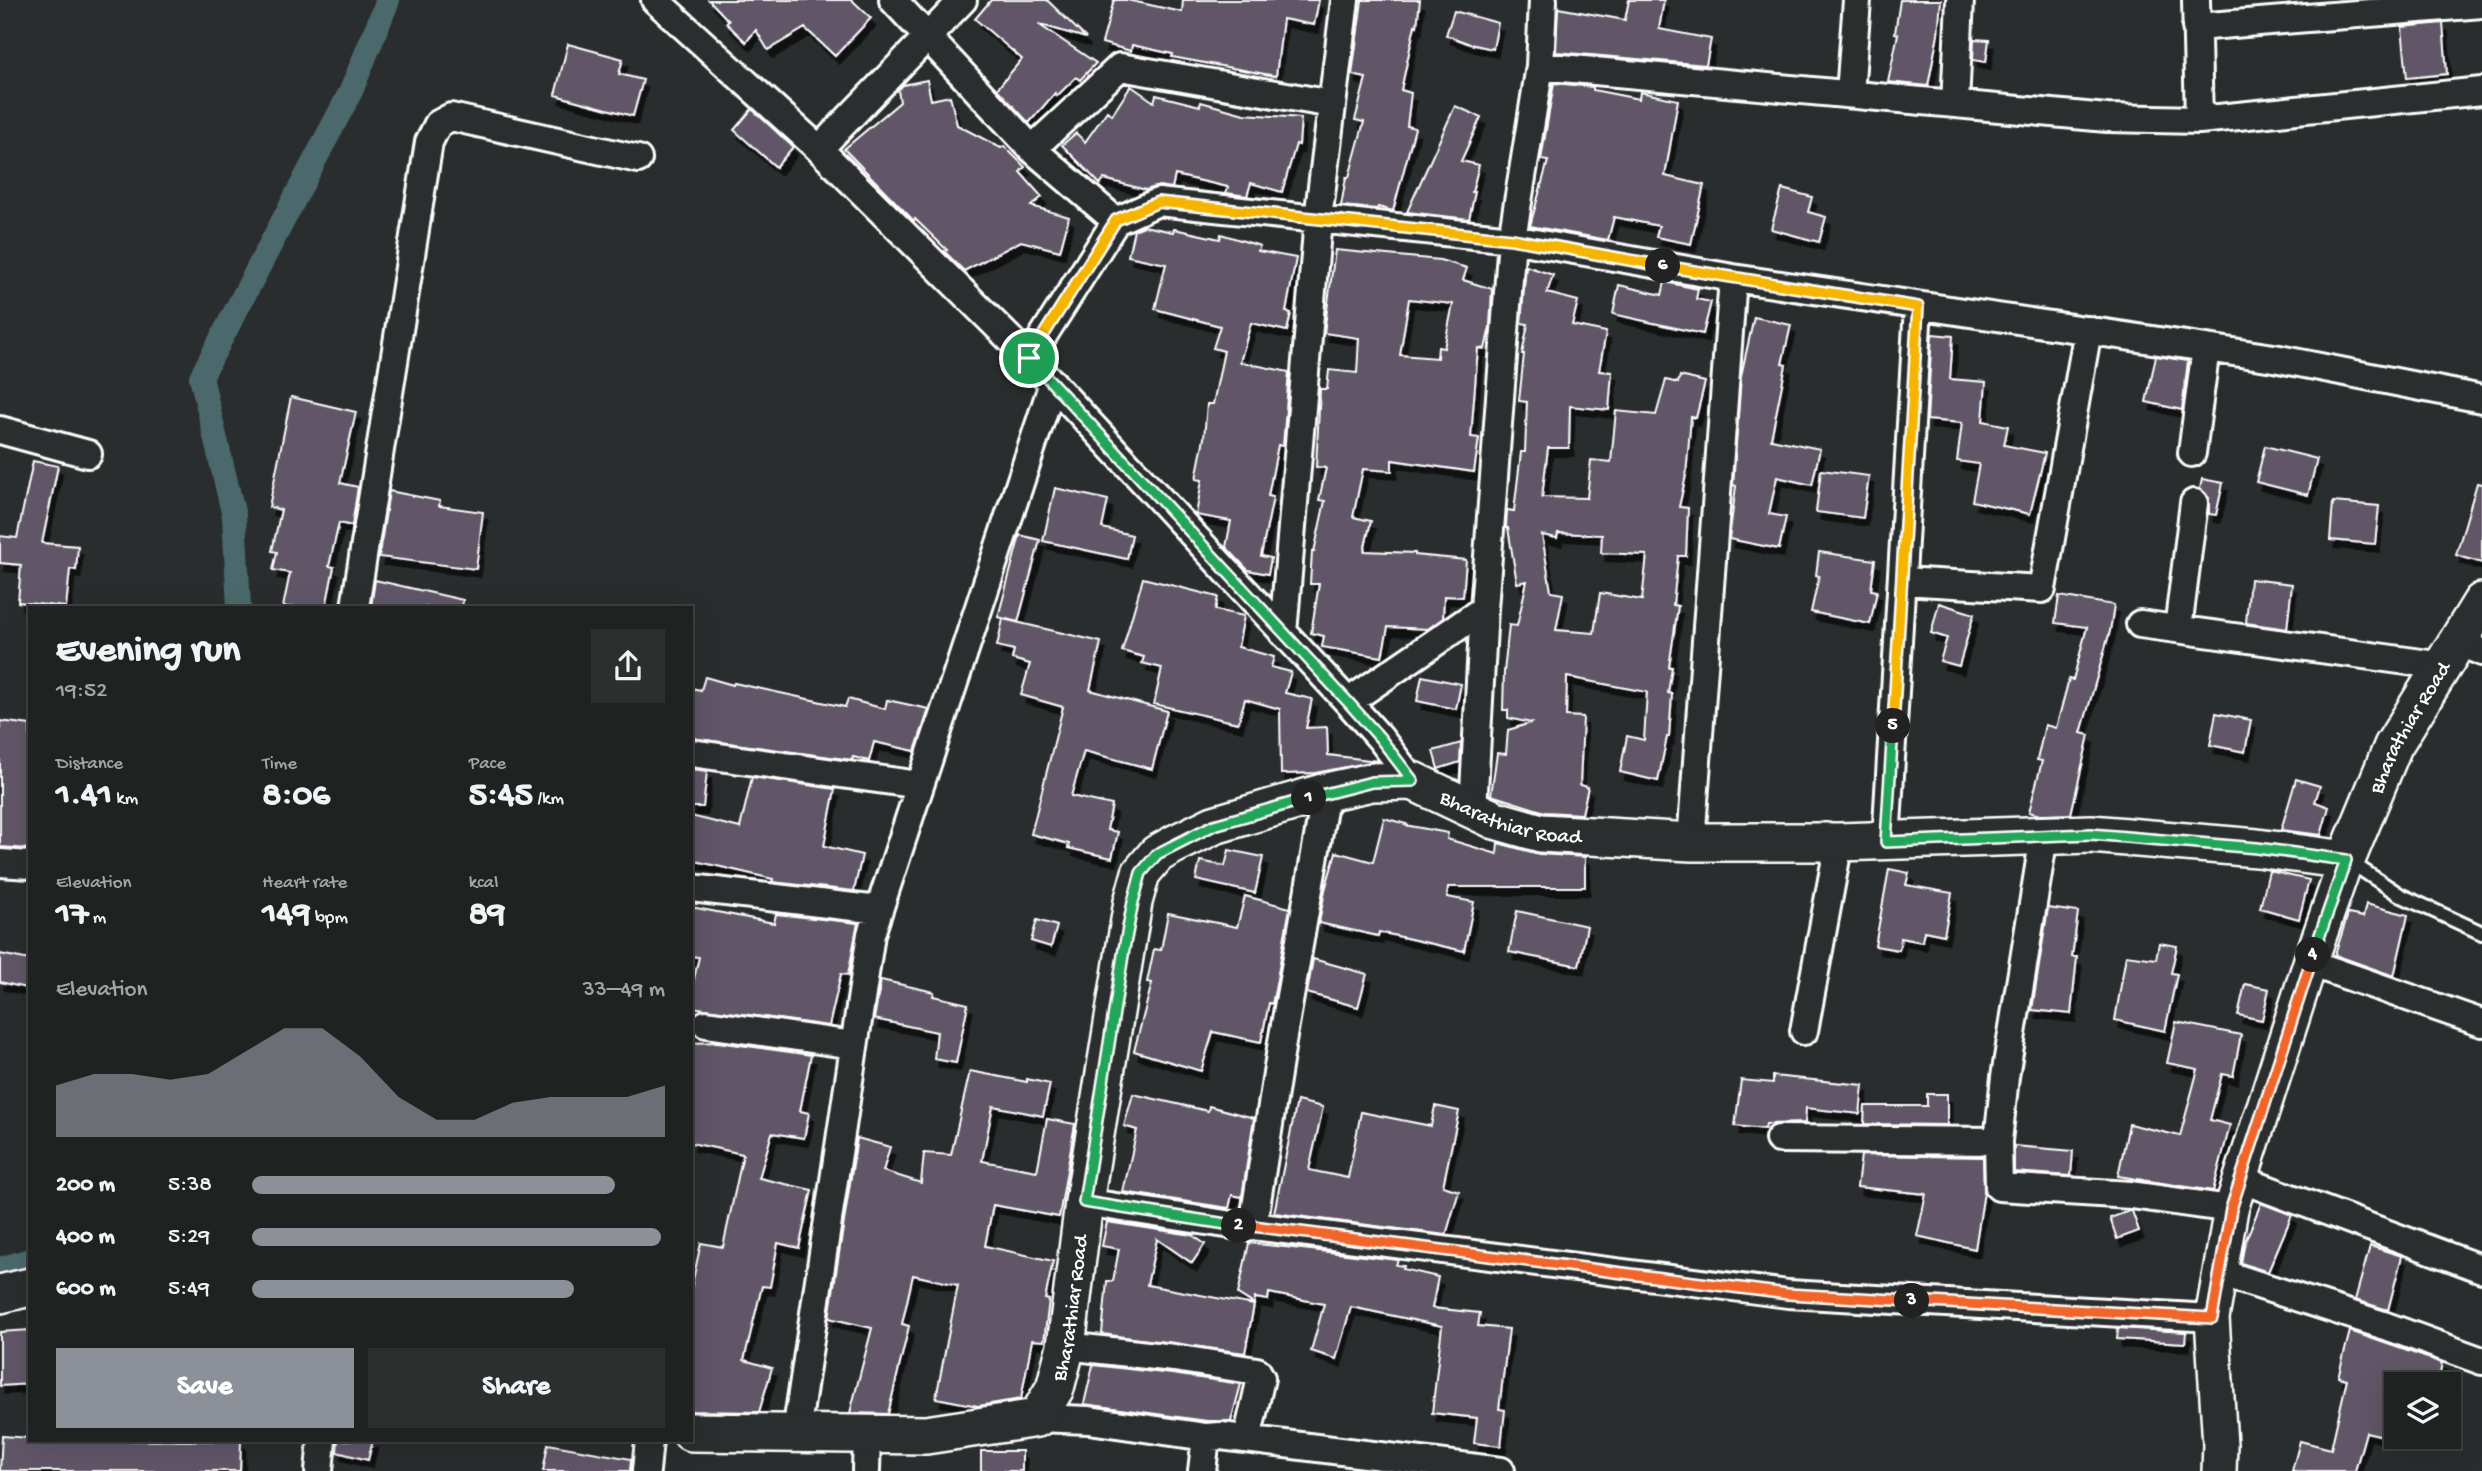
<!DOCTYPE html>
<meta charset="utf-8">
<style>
body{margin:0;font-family:"Gochi Hand",sans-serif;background:#2d2f2f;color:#f1f3f6;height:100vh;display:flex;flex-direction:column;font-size:26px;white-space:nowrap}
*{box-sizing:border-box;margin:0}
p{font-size:23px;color:#a2a4a5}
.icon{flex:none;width:38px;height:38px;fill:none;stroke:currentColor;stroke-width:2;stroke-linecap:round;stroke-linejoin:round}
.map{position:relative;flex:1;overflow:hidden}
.panel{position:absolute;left:28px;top:606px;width:665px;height:836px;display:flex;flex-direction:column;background:#202222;border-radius:0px;box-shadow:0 7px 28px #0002,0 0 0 2px #3d3f40}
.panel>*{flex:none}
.buttons{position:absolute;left:2384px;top:1372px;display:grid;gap:14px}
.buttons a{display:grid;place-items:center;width:77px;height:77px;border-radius:0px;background:#202222;box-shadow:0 7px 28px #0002,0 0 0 2px #3d3f40;font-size:35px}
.pin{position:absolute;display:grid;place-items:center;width:60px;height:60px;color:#fff;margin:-30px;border:4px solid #fff;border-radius:50%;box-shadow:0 2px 7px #0007}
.km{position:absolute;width:35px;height:35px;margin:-18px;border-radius:50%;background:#222;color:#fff;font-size:19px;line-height:35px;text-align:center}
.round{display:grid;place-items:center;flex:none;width:74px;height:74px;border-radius:0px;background:#2d2f2f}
.overview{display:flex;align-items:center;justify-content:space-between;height:119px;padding:0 28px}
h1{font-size:38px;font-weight:700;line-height:52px}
.stats{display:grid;grid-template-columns:repeat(3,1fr);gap:10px;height:119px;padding:7px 28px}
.stats div{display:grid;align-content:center}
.stats b{font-size:35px;font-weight:700}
.stats small{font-size:19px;font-weight:400}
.stats p{font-size:19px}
.chart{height:196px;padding:14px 28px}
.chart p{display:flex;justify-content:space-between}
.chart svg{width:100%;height:126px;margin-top:7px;fill:#8c9099;opacity:.7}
.action{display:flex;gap:14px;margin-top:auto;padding:14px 28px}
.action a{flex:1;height:80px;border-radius:0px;background:#8c9099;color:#fff;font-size:28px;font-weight:700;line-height:80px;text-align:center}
.action a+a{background:#2d2f2f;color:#f1f3f6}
ul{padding:0 28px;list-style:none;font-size:23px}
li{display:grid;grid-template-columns:112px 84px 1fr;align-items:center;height:52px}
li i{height:18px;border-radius:9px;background:#8c9099}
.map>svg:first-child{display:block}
</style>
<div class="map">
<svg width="2482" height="1471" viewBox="0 0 2482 1471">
<defs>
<filter id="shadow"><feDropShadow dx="4.5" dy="8" stdDeviation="0" flood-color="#0009"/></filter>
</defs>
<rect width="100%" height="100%" fill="#2a2d2e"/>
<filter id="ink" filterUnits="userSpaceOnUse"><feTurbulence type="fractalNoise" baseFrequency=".0143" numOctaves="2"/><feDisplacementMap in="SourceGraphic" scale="14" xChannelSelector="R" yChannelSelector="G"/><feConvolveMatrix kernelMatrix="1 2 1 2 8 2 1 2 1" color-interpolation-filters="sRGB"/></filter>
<g filter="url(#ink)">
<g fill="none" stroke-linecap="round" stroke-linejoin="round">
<path stroke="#4b696c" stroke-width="24" d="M239 607 234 516 201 377 351 91 388 0
M0 1269 30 1260"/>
</g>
<path fill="#615767" stroke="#fff" stroke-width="2" fill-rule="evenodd" filter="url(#shadow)" d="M709 0H852L871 18 835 56 805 28 768 50 756 30 746 42 726 23 729 21Z
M991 0H1047L1086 38 1038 24 1096 63 1080 80 1076 77 1057 96 1055 93 1029 123 997 89 1022 59 975 19Z
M1114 0H1127L1182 12 1183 0H1319L1314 25 1283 19 1276 76 1172 57 1173 54 1132 45 1131 51 1102 43Z
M1362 0H1420L1417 26 1415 25 1401 90 1411 93 1407 126 1415 128 1393 211 1378 207 1377 209 1341 206 1346 177H1349L1364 122 1355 120 1366 78 1352 75Z
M1629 0H1664L1659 29 1711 39 1706 65 1556 52 1558 8 1625 20Z
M1900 0H1941L1938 34 1928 86 1888 82 1898 34 1895 33Z
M1454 11 1498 23 1493 49 1470 44 1446 35Z
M2443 23 2447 74 2407 78 2402 27Z
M1974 39 1989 40 1986 62 1973 60Z
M568 44 623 59 619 74 643 80 633 116 555 95Z
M927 80 931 100 950 96 957 125 1001 148 1004 146 1025 167 1020 172 1042 197 1031 206 1069 217 1060 251 1021 241 964 271 944 251 947 250 915 219 914 221 844 149 900 102 898 90 903 85Z
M1554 83 1593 87V90L1639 99 1640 92 1678 100 1665 176 1704 185 1691 244 1656 237 1659 226 1614 217 1608 240 1530 226 1548 161 1541 160Z
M1131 86 1154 102 1156 95 1200 106 1201 102 1244 114 1301 118 1299 145 1296 144 1282 192 1251 183 1247 196 1226 193 1228 187 1175 175 1172 188 1159 186 1146 190 1104 179 1100 184 1062 145 1076 133 1085 142 1107 111 1112 115Z
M1455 106 1481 117 1461 161 1479 165 1472 192H1475L1469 219 1407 212Z
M752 109 793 147 776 167 734 130Z
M1782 189 1812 197 1808 212 1826 217 1819 242 1771 229Z
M1144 226 1173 232 1174 229 1220 239 1221 234 1260 246 1258 251 1296 258 1286 312 1291 313 1287 331 1251 323 1240 362 1289 372 1283 446 1278 445 1268 496 1273 497 1261 556 1271 558 1268 574 1248 570 1226 547 1231 521 1196 515 1202 480 1196 479 1204 438 1207 404H1213L1224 351 1213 348 1220 326 1155 309 1166 264 1128 256 1134 230Z
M1335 250 1440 260 1467 268 1463 280 1492 289 1490 327 1485 349 1478 348 1471 437 1479 438 1474 472 1392 460V471L1363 469 1353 517 1371 521 1364 551 1415 553V555L1466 560 1463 597 1444 596 1443 618 1428 629 1388 627 1382 657 1322 647 1324 636 1311 633 1319 584H1310L1312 552H1314L1325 501 1319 500 1326 468 1316 467 1320 389H1327L1329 370 1357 373 1359 338 1324 333ZM1409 299 1453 304 1444 348 1438 347 1437 358 1400 355Z
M1526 266 1553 275 1547 293 1578 301 1572 325 1606 332 1599 371 1612 372 1609 410 1570 406 1569 448H1548L1542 497 1587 498 1591 460 1611 462 1616 411 1656 415 1666 380 1678 383 1680 376 1705 382 1696 418 1691 417 1686 475 1679 507 1688 508 1686 556H1678L1673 605 1678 606 1669 667H1672L1668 693 1672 694 1669 737H1667L1658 781 1620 772 1627 736 1644 740 1647 692 1567 677 1566 716 1583 717 1580 785 1588 787 1582 814 1545 812 1491 795 1497 753 1506 754 1508 730 1531 723 1508 718V710H1503L1504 672 1509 625 1517 626 1527 581 1517 583 1508 528H1506L1507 510 1514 511 1521 452H1525L1527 402 1519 401 1524 354H1522L1528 324 1521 323ZM1558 533 1602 535 1601 553 1647 555 1642 600 1600 593 1594 633 1556 630 1563 594 1551 592 1542 535 1557 538Z
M1665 282 1698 289 1696 299 1711 302 1703 334 1613 314 1619 285 1662 295Z
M1754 317 1791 325 1782 364 1786 365 1771 439 1820 449 1812 485 1777 477 1769 514 1786 517 1779 549 1729 539 1736 486 1733 485 1741 376Z
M1932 334 1953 336 1950 379 1986 382 1983 421 2008 426 2004 445 2045 453 2030 514 1972 501 1979 464 1957 461 1962 423 1927 420Z
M2156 356 2188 361 2182 410 2146 402Z
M291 397 356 412 340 483 358 487 352 526 339 523 329 566 334 567 326 607H283L290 573 273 570 277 552 272 551 281 510 269 507Z
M2265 446 2317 459 2308 495 2256 482Z
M33 461 58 466 42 543 78 546 76 570 70 569 66 607 18 602 21 565 0 563V536L17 538Z
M1821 470 1869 476 1863 518 1816 512Z
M2202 479 2223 483 2216 515 2209 514V498L2200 489Z
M2477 483 2482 484V563L2456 555Z
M1055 488 1108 500 1102 528 1132 535 1127 559 1043 541Z
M389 491 440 501 439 506 483 512 476 569 379 557Z
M2333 502 2379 506 2375 544 2330 540Z
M1020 535 1040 540 1018 622 998 617Z
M1819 552 1875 560 1871 590 1877 591 1870 624 1811 612 1819 576 1816 575Z
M1143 578 1218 597 1215 610 1244 616 1238 647 1274 657 1271 667 1291 672 1285 693 1312 699 1306 728 1327 727 1328 755 1378 761 1315 773 1281 774 1280 709 1245 699 1238 723 1154 704 1162 668 1142 663 1144 657 1122 651Z
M2250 579 2292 584 2287 629 2246 623Z
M375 580 463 600 462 607H371Z
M2059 596 2114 605 2110 631 2081 733 2089 735 2071 814 2040 815 2029 812 2042 761 2037 760 2045 725 2056 728 2069 679 2073 680 2087 627 2055 623Z
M1939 603 1974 614 1959 666 1940 661 1947 638 1931 633Z
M1003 619 1101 642 1090 690 1167 711 1152 769 1084 751 1071 796 1112 805 1107 830 1118 832 1112 858 1068 848 1069 844 1031 834 1063 707 1021 695 1030 664 1012 659 1014 650 997 646Z
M1422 676 1461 684 1456 709 1417 701Z
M705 677 733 685 734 683 845 707 848 699 885 709 887 700 929 709 915 751 874 742 869 761 853 757 852 760 691 738V688L701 690Z
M2216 713 2251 720 2245 752 2210 745Z
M0 721 30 725V849L0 847Z
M1461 743 1460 762 1438 769 1433 751Z
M691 769 707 771 703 807H691Z
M752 777 835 789 824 846 862 855 854 891 772 882 773 879 691 860V816L740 828Z
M2296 779 2320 786 2315 802 2329 807 2321 835 2281 830Z
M1384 818 1406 824 1405 825 1448 833 1447 839 1497 854 1498 843 1539 854 1585 857V887H1448L1447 897 1474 902 1464 951 1379 932 1378 936 1319 923 1325 890 1336 852 1373 862Z
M1229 850 1263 857 1255 893 1196 880 1200 861 1225 866Z
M1889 869 1909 873 1906 885 1952 893 1944 935 1924 931 1922 942 1901 938 1899 950 1875 946Z
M2269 871 2309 880 2299 919 2260 908Z
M1245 896 1290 908 1275 990 1272 1004 1269 1003 1261 1042 1213 1032 1201 1071 1134 1051 1152 983 1147 982 1154 949 1161 950 1168 913 1237 927Z
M2366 904 2408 915 2394 976 2335 955 2348 914 2363 917Z
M691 907 774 923 776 914 858 923 848 975 841 974 829 1026 691 1007V992L699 957 691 956Z
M2048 908 2078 912 2072 957H2077L2071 1014 2032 1010Z
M1517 911 1587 926 1579 966 1509 952Z
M1037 920 1057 926 1051 947 1031 941Z
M2159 943 2177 946 2171 973 2177 974 2165 1031 2115 1020 2126 955 2156 959Z
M0 954 30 960V989L0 982Z
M1313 959 1367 974 1358 1007 1307 993Z
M881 980 934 992 933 996 968 1004 956 1063 934 1059 937 1032 874 1019Z
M2245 984 2269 989 2262 1020 2238 1015Z
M2176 1022 2241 1035 2233 1076 2222 1074 2210 1120 2230 1125 2213 1191 2118 1176 2129 1124 2180 1136 2198 1069 2167 1063Z
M718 1042 811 1055 800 1111 809 1113 804 1138 772 1133 759 1178 812 1190 799 1248 778 1243 770 1287 762 1286 744 1360 772 1368 759 1412 691 1411V1289L701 1243 723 1247 743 1154 691 1143V1043Z
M970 1071 1027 1082V1079L1050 1084 1043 1116 993 1106 982 1161 1037 1171 1047 1119 1075 1124 1059 1217 993 1205 985 1246 1053 1261 1045 1299 1049 1300 1044 1341 1032 1340 1021 1399 978 1406 936 1398 958 1285 913 1275 902 1324 909 1326 888 1414 850 1413 872 1328 829 1318 857 1138 890 1147 883 1171 921 1183 924 1153 951 1155Z
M1773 1076 1863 1085 1860 1114 1806 1108 1805 1123 1766 1124 1765 1129 1735 1126 1741 1080 1773 1083Z
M1133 1094 1208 1111 1209 1106 1254 1118 1242 1197 1232 1195 1229 1208 1123 1192 1137 1130 1124 1126Z
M1927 1094H1947V1125L1864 1124 1865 1106H1927Z
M1297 1101 1323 1107 1309 1170 1348 1178 1361 1112 1431 1126 1435 1106 1459 1111 1443 1186 1459 1191 1446 1235 1274 1213Z
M2014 1146 2073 1151 2071 1176 2014 1172Z
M1861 1155 1983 1157 1984 1192 1975 1249 1917 1236 1926 1194 1857 1187Z
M2261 1203 2292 1215 2268 1272 2241 1263 2245 1242Z
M2129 1211H2132L2139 1231 2117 1239 2110 1218Z
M1107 1222 1192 1235 1205 1244 1192 1263 1157 1239 1147 1285 1254 1305 1245 1353 1102 1334 1107 1281H1113L1119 1249 1102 1246Z
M1249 1243 1398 1260 1396 1265 1404 1266 1403 1269 1438 1277 1432 1308 1480 1313 1478 1326 1509 1329 1499 1409 1505 1410 1501 1446 1474 1443 1477 1418 1432 1413 1442 1326 1351 1307 1336 1359 1311 1351 1324 1304 1269 1293 1268 1300 1255 1298 1254 1304 1238 1294Z
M2370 1246 2402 1256 2388 1310 2355 1300Z
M2118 1328 2186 1332 2185 1343 2117 1339Z
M30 1330V1384L0 1386V1332Z
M2350 1331 2442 1363 2438 1384H2396V1439L2366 1432 2355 1471H2292L2300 1441 2331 1449 2347 1379 2338 1377Z
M1093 1365 1172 1374 1241 1384 1231 1421H1207L1084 1404Z
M2 1436 30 1438V1440L241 1441 240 1471H0Z
M338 1440H373L368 1460 337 1452Z
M548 1444 631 1459 630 1471H543Z
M981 1451H1022V1471H981Z"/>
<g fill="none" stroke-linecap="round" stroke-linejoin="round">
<g stroke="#fff" stroke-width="18">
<path id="service" d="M2350 862 2400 895 2482 933"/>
</g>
<g stroke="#fff" stroke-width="32">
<path id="minor" d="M655 0 819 149 1029 358 1348 702 1380 738 1413 781
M893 0 1032 149 1116 221 1029 358
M1543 0 1540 66 2107 118 2199 120 2482 91
M2196 0 2199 120
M2196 27 2482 4
M1850 94 1857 0
M1955 104 1960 0
M819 149 963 0
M1032 149 1120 67 1332 104
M1116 221 1158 202 1318 219 1345 0
M1733 278 2274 358 2482 399
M0 430 88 454
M2192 453 2206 348
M1902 581 2042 589 2088 330
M355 607 429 142 438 124 451 117 638 159
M2140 624 2443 666
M2178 629 2194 503
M1283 633 1318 219 1512 239 1733 278 1691 842
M2457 642 2482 652
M1348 702 1484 609
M691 753 920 785
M1473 809 1484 609 1512 239 1540 66
M1886 842 1918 307
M0 863 30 865
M691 888 879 910
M2310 963 2482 1023
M706 1024 854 1045
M1804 1031 1839 842
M1779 1139 1998 1141 2005 1077 2044 836
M1998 1141 1999 1187 2131 1195 2231 1209
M2240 1179 2482 1269
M1084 1202 1245 1227 1253 1226 1788 1294 2212 1318
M1253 1226 1282 1042 1326 792
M2218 1272 2386 1326 2482 1361
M1066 1346 1174 1358 1257 1371 1261 1378 1247 1439
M1037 1418 1089 1420 1206 1437 1221 1436 1501 1471
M796 1433 871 934 1053 383
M319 1471 322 1440
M646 1471 649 1440
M866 1471 867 1434
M1202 1471 1206 1437"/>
</g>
<g stroke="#fff" stroke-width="38">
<path id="tertiary" d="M2219 1471 2220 1445 2212 1318 2231 1209 2310 963 2346 860"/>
</g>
<g stroke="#fff" stroke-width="42">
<g id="secondary">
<path d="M0 1294 30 1287"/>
<path id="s1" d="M691 1432 926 1435 1037 1418 1055 1388 1066 1346 1084 1202 1133 902 1141 873 1157 854 1175 844 1214 825 1326 792 1372 782 1413 781 1495 820 1541 833 1691 842H1839L2091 834 2257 848 2346 860 2393 746 2482 602"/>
</g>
</g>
<use href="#service" stroke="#2a2d2e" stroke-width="12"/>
<use href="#minor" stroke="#2a2d2e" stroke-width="26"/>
<use href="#tertiary" stroke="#2a2d2e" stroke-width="33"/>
<use href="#secondary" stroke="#2a2d2e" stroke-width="37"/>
</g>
</g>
<g fill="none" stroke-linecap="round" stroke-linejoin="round" filter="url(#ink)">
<g stroke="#fff" stroke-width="14">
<path id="split-1" d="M1029 358 1348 702 1380 738 1413 781 1372 782 1309 798"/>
</g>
<g stroke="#fff" stroke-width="14">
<path id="split-2" d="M1239 1226 1084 1202 1124 949 1133 902 1141 873 1157 854 1214 825 1309 798"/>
</g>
<g stroke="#fff" stroke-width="14">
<path id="split-3" d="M1239 1226H1253L1788 1294 1912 1301"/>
</g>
<g stroke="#fff" stroke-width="14">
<path id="split-4" d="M1912 1301 2212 1318 2231 1209 2313 955"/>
</g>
<g stroke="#fff" stroke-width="14">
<path id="split-5" d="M1893 726 1886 842 2091 834 2257 848 2346 860 2313 955"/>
</g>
<g stroke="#fff" stroke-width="14">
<path id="split-6" d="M1663 266 1918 307 1893 726"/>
</g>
<g stroke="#fff" stroke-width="14">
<path id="split-7" d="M1029 358 1116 220 1158 202 1512 239 1663 266"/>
</g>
<use href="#split-1" stroke="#22a559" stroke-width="9"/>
<use href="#split-2" stroke="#22a559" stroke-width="9"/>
<use href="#split-3" stroke="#f0652b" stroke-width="9"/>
<use href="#split-4" stroke="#f0652b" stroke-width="9"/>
<use href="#split-5" stroke="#22a559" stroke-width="9"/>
<use href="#split-6" stroke="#f5b400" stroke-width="9"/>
<use href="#split-7" stroke="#f5b400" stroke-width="9"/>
</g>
<g text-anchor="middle" stroke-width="5" stroke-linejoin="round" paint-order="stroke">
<g font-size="21" fill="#fff" stroke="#2a2d2e">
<text dy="7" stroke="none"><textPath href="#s1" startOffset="2291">Bharathiar Road</textPath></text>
<text dy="7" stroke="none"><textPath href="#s1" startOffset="1304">Bharathiar Road</textPath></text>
<text dy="7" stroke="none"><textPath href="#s1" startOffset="464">Bharathiar Road</textPath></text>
</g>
</g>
</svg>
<div class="buttons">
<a><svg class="icon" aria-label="layers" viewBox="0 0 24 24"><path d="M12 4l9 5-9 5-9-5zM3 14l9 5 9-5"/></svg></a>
</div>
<div class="pin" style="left:1029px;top:358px;background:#1e9e55"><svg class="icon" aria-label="arrive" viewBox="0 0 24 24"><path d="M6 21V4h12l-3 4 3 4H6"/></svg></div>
<b class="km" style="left:1309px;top:798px">1</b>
<b class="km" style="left:1239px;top:1226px">2</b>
<b class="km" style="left:1912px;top:1301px">3</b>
<b class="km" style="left:2313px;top:955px">4</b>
<b class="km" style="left:1893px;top:726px">5</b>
<b class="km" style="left:1663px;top:266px">6</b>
<section class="panel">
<div class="overview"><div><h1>Evening run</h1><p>19:52</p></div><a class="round"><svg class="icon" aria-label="share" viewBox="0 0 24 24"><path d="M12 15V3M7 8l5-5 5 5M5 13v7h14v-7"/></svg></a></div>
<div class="stats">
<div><p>Distance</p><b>1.41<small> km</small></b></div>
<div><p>Time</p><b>8:06</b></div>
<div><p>Pace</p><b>5:45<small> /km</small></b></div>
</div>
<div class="stats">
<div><p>Elevation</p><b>17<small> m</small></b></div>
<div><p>Heart rate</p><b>149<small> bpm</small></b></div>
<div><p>kcal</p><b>89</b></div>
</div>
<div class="chart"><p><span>Elevation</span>33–49 m</p>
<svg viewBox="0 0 160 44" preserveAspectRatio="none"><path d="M0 44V26L10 22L20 22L30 24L40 22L50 14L60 6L70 6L80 16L90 30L100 38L110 38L120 32L130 30L140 30L150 30L160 26V44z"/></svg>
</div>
<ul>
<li><b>200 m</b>5:38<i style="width:88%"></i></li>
<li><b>400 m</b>5:29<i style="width:99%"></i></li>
<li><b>600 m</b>5:49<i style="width:78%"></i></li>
</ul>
<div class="action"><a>Save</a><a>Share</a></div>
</section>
</div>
